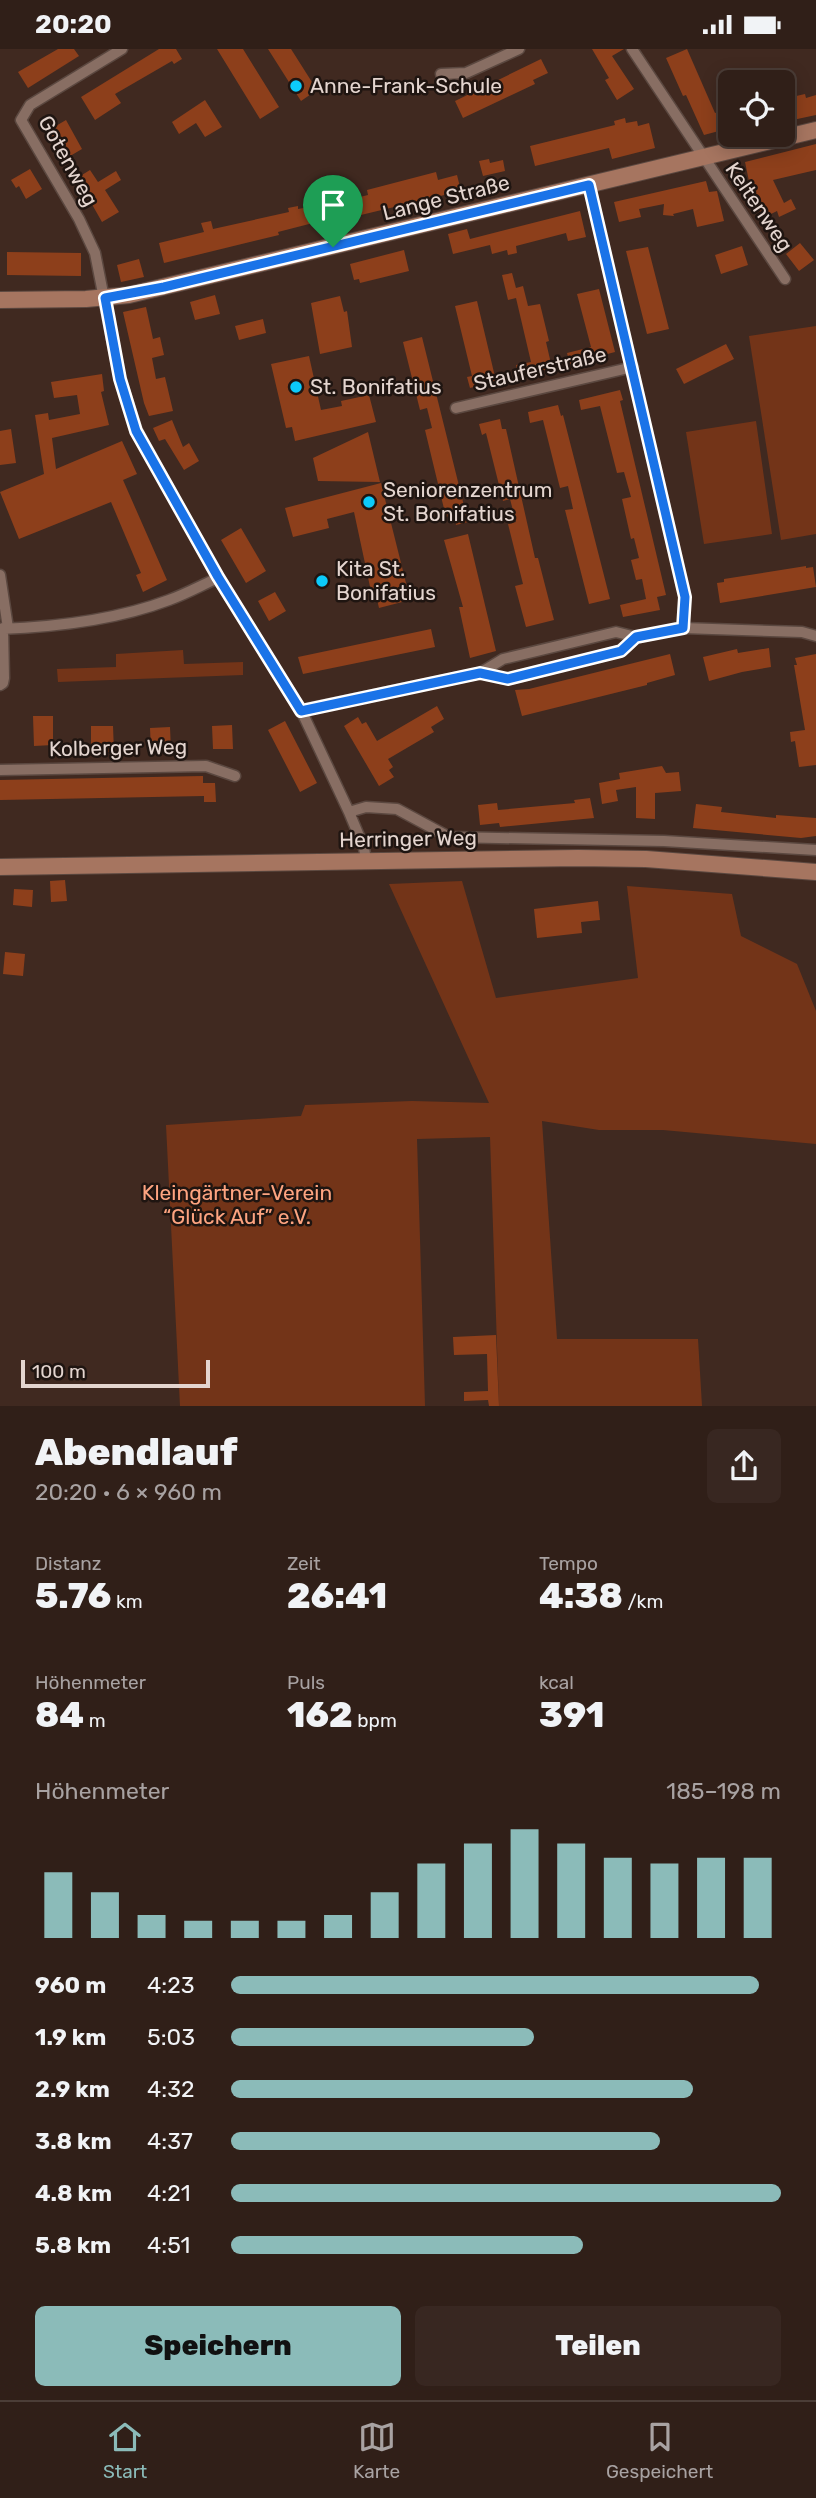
<!DOCTYPE html>
<html lang="de">
<meta charset="utf-8">
<style>
body{margin:0;font-family:Rubik,sans-serif;background:#382721;color:#f1f3f6;height:100vh;display:flex;flex-direction:column;font-size:26px;white-space:nowrap}
*{box-sizing:border-box;margin:0}
p{font-size:23px;color:#a8a2a2}
.icon{flex:none;width:38px;height:38px;fill:none;stroke:currentColor;stroke-width:2;stroke-linecap:round;stroke-linejoin:round}
.map{position:relative;height:1357px;overflow:hidden}
.drawer{display:flex;flex-direction:column;background:#301f18;flex:1}
.drawer>*{flex:none}
.controls{position:absolute;left:718px;top:21px;display:grid;gap:14px}
.controls a{display:grid;place-items:center;width:77px;height:77px;border-radius:10px;background:#301f18;box-shadow:0 4px 18px #0003,0 0 0 2px #4b3d37;font-size:35px}
.scale{position:absolute;left:21px;bottom:18px;width:189px;box-sizing:border-box;padding-left:7px;border:4px solid #e4d5cf;border-top:0;font-size:19px;line-height:24px;white-space:nowrap;color:#e4d5cf;-webkit-text-stroke:5px #1f1511;paint-order:stroke}
.pin{position:absolute;display:grid;place-items:center;width:60px;height:60px;color:#fff;margin:-72px -30px;border-radius:50% 50% 50% 0;rotate:-45deg;box-shadow:0 0 7px #0007}
.pin .icon{rotate:45deg}
.round{display:grid;place-items:center;flex:none;width:74px;height:74px;border-radius:10px;background:#382721}
.summary{display:flex;align-items:center;justify-content:space-between;height:119px;padding:0 35px}
h1{font-size:38px;font-weight:800;line-height:52px}
.figures{display:grid;grid-template-columns:repeat(3,1fr);gap:10px;height:119px;padding:7px 35px}
.figures div{display:grid;align-content:center}
.figures b{font-size:35px;font-weight:800}
.figures small{font-size:19px;font-weight:400}
.figures p{font-size:19px}
.chart{height:196px;padding:14px 35px}
.chart p{display:flex;justify-content:space-between}
.chart svg{width:100%;height:126px;margin-top:7px;stroke:#8bbbb9;stroke-width:6}
.button{display:flex;gap:14px;margin-top:auto;padding:14px 35px}
.button a{flex:1;height:80px;border-radius:10px;background:#8bbbb9;color:#111;font-size:28px;font-weight:800;line-height:80px;text-align:center}
.button a+a{background:#382721;color:#f1f3f6}
ul{padding:0 35px;list-style:none;font-size:23px}
li{display:grid;grid-template-columns:112px 84px 1fr;align-items:center;height:52px}
li i{height:18px;border-radius:9px;background:#8bbbb9}
.status{display:flex;justify-content:space-between;align-items:center;height:49px;padding:0 35px;background:#301f18;direction:ltr}
.status svg{height:19px;fill:currentColor}
.tabs{display:flex;justify-content:space-around;align-items:center;height:98px;border-top:2px solid #4b3d37;background:#301f18;font-size:19px;color:#a8a2a2}
.tabs a{display:grid;justify-items:center;gap:4px}
.tabs .current{color:#8bbbb9}
.map>svg:first-child{display:block}
</style>
<div class="status"><b>20:20</b><svg viewBox="0 0 49 12"><path d="M0 12V9h3v3zM5 12V6h3v6zM10 12V3h3v9zM15 12V0h3v12zM26 1h20v11H26zM47 4h2v5h-2z"/></svg></div>
<div class="map">
<svg width="816" height="1357" viewBox="0 0 816 1357">
<rect width="100%" height="100%" fill="#402920"/>
<path fill="#733418" d="M816 277V485L781 491 749 287Z
M756 372 772 485 704 495 686 383Z
M183 601 184 615 243 613V626L58 633 57 620 116 618V605Z
M462 832 496 949 638 929 627 837 732 845 741 887 797 915 816 962V1095L663 1081H599L542 1072 557 1290H698L702 1357H499L490 1088 417 1090 425 1357H180L166 1076 301 1067 305 1056 412 1052 489 1054 389 835Z"/>
<path fill="#8d3f1b" d="M58 0H74L79 7 28 39 18 23Z
M159 0H176L182 10 174 15 172 12 115 45 121 54 95 71 81 48Z
M217 0H243L279 58 260 70Z
M268 0H291L317 41 301 52Z
M592 0H624L612 7 634 40 617 51 605 31 609 29Z
M687 0 715 64 730 59V79L704 86 686 46 683 47 666 9Z
M541 10 548 24 533 31 535 35 463 69 455 52Z
M805 45 806 49 816 46V66L788 72 783 50Z
M205 51 222 78 205 88 196 74 179 85 172 73Z
M625 69 626 74 637 72 638 77 649 74 655 99 612 110 609 99 535 117 530 97 615 76 614 72Z
M66 71 82 100 65 110 49 81Z
M816 95V121L773 131 784 154 791 150 796 160 779 168 777 162 763 169 755 153 749 156 742 141 750 137 745 113Z
M489 110 490 114 503 111 505 122 483 127 479 112Z
M30 120 42 140 26 150 19 137 16 139 11 131Z
M90 121 98 133 116 122 121 131 105 141 119 163 102 173 77 129Z
M436 123 438 131 457 126 461 142 340 171 336 154 368 146 367 141Z
M706 132 709 143 717 142 724 172 697 178 693 160 673 165 674 167 663 166 664 155 639 160 641 168 619 173 614 153Z
M298 157V160L309 158 313 174 278 183 279 186 164 214 159 194 204 183 201 174 211 172 213 180 289 163 288 159Z
M580 162 586 188 568 192 566 184 516 197 517 204 508 206 507 201 492 205 490 196 453 205 448 185 467 180 470 190Z
M800 194 814 211 799 222 786 205Z
M742 197 748 216 721 225 715 206Z
M648 198 669 280 647 285 626 202Z
M404 201 409 222 360 234 359 230 354 231 350 215Z
M7 203 81 204V227L7 226Z
M139 210 144 228 121 233 117 216Z
M512 224 516 239 523 237 528 257 540 255 549 292 546 293 552 319 519 327 516 316 531 313 516 249 508 251 502 226Z
M599 240 615 303 570 315 567 304 591 298 577 245Z
M215 246 220 265 195 271 190 253Z
M340 247 344 263 347 262 352 298 320 305 311 254Z
M477 252 496 332 470 339 467 328 472 327 455 257Z
M146 258 153 290 160 288 164 306 152 309 156 330 165 328 173 362 149 367 144 354 123 263Z
M263 270 266 284 239 291 235 277Z
M422 288 468 473 456 476 454 466 446 468 425 381 432 379 427 359 420 361 403 293Z
M726 295 734 310 684 335 676 320Z
M309 307 321 361 342 357 341 352 369 346 376 373 295 392 292 378 286 379 271 315Z
M102 325 104 342 101 343 109 376 52 389 56 420 122 392 137 425 123 431 167 531 143 543 136 526 141 524 111 453 19 490 0 443 44 425 35 366 48 364 49 371 80 365 77 346 54 349 51 333Z
M620 341 623 351 620 352 666 546 657 548 660 561 623 568 620 556 646 550 642 530 636 531 631 511 639 509 634 489 631 490 622 450 631 448 624 423 617 424 600 357 581 361 579 351Z
M558 356 561 367 563 366 610 550 589 555 565 461 573 460 568 437 560 439 543 371 530 374 528 363Z
M500 370 502 380H506L535 509H538L554 571 526 578 515 537 523 535 508 475 516 473 510 450 503 452 486 384 482 386 479 375Z
M172 371 183 398 189 394 199 412 184 421 165 390 159 392 153 379Z
M11 380 16 414 0 416V382Z
M368 383 380 433 318 432 313 409Z
M381 434 407 538 403 539 406 552 379 559 376 546 372 547 354 463 327 470 329 479 293 488 285 459Z
M241 479 266 522 246 534 221 491Z
M468 485 496 602 470 609 459 558H463L444 491Z
M806 517V519L813 518 816 538 720 554 717 534 724 533V530Z
M275 543 286 562 269 572 258 552Z
M431 580 435 598 303 625 298 608Z
M769 599 771 618 742 623 709 632 703 608 737 600 738 604Z
M670 605 675 626 647 634V636L522 667 515 641 529 640Z
M816 605V716L799 718 795 692 791 693 790 683 805 681 794 616H797L795 609Z
M437 657 444 670 431 678 434 683 388 710 393 718 389 721 394 728 379 737 344 677 358 668 362 675 366 673 377 692Z
M33 667H53V696L34 697Z
M285 672 317 734 300 743 268 681Z
M232 676 233 700H213L212 677Z
M91 677H113L114 703H91Z
M170 678 171 702H151L150 679Z
M662 717 666 724 679 723 681 742 655 744V770L636 769V738L616 741 618 752 602 755 599 734 620 730 619 724Z
M203 727V734H215L216 753H204V747L0 751V731Z
M590 749 594 769 500 778 499 774 480 776 478 756 497 754 498 761 575 754 574 751Z
M696 755 722 758 721 763 776 769V766L816 769V787L801 789 693 779Z
M65 831 67 852 51 853 50 832Z
M14 840 33 841 32 858 13 856Z
M598 852 600 871 581 873 582 884 537 889 534 860Z
M5 903 25 905 23 927 3 925Z
M496 1286 499 1357H489L488 1351 464 1352V1343L488 1342 487 1305 454 1306 453 1288Z"/>
<g fill="none" stroke-linecap="round" stroke-linejoin="round">
<g stroke="#5b4840" stroke-width="13">
<path id="street" d="M122 0 30 56 21 71 79 170 95 204 120 330 137 382 218 529 301 661 349 763 364 799 366 812
M632 0 785 230
M441 25 466 24 519 0
M589 136 685 548 683 579
M456 359 633 318
M0 526 8 579
M0 580C57 578 116 571 169 551 186 545 202 536 218 529
M616 583 636 588 621 602 508 630 480 624 503 610Z
M636 588 683 579 802 583 816 587
M0 636 3 634 4 629 3 579
M301 661 480 624
M0 721 206 717 235 727
M349 763 366 758 397 760 449 788 664 792 816 801"/>
</g>
<g stroke="#5b4840" stroke-width="18">
<path id="secondary" d="M0 251 86 250 129 246 816 81
M0 818 578 809 646 810 816 823"/>
</g>
<use href="#street" stroke="#886e63" stroke-width="10"/>
<use href="#secondary" stroke="#a67560" stroke-width="16"/>
</g>
<g fill="none" stroke-linecap="round" stroke-linejoin="round">
<g stroke="#fff" stroke-width="14">
<path id="route" d="M589 136 685 548 683 579 636 588 621 602 508 630 480 624 301 662 218 528 136 382 120 330 105 249 164 238Z"/>
</g>
<use href="#route" stroke="#1a73e8" stroke-width="9"/>
</g>
<g fill="#0ccafa" stroke="#1f1511" stroke-width="2.5">
<circle cx="296" cy="37" r="7"/>
<circle cx="296" cy="338" r="7"/>
<circle cx="369" cy="453" r="7"/>
<circle cx="322" cy="532" r="7"/>
</g>
<g text-anchor="middle" stroke-width="5" stroke-linejoin="round" paint-order="stroke">
<g font-size="21" fill="#e4d5cf" stroke="#1f1511" text-anchor="start">
<text x="310" y="44">Anne-Frank-Schule</text>
<text x="310" y="345">St. Bonifatius</text>
<text x="383" y="448">Seniorenzentrum<tspan x="383" dy="24">St. Bonifatius</tspan></text>
<text x="336" y="527">Kita St.<tspan x="336" dy="24">Bonifatius</tspan></text>
</g>
<g font-size="21" fill="#e4d5cf" stroke="#1f1511">
<text transform="translate(68 112) rotate(61)" y="7">Gotenweg</text>
<text transform="translate(446 149) rotate(-14)" y="7">Lange Straße</text>
<text transform="translate(759 158) rotate(56)" y="7">Keltenweg</text>
<text transform="translate(540 320) rotate(-13)" y="7">Stauferstraße</text>
<text transform="translate(118 699) rotate(-1)" y="7">Kolberger Weg</text>
<text transform="translate(408 790) rotate(-1)" y="7">Herringer Weg</text>
</g>
<g font-size="21" fill="#fea480" stroke="#1f1511">
<text x="237" y="1151">Kleingärtner-Verein<tspan x="237" dy="24">“Glück Auf” e.V.</tspan></text>
</g>
</g>
</svg>
<div class="controls">
<a><svg class="icon" aria-label="locate" viewBox="0 0 24 24"><circle cx="12" cy="12" r="6"/><path d="M12 2v4M12 18v4M2 12h4M18 12h4"/></svg></a>
</div>
<div class="scale">100 m</div>
<div class="pin" style="left:333px;top:198px;background:#1e9e55"><svg class="icon" aria-label="arrive" viewBox="0 0 24 24"><path d="M6 21V4h12l-3 4 3 4H6"/></svg></div>
</div>
<section class="drawer">
<div class="summary"><div><h1>Abendlauf</h1><p>20:20 · 6 × 960 m</p></div><a class="round"><svg class="icon" aria-label="share" viewBox="0 0 24 24"><path d="M12 15V3M7 8l5-5 5 5M5 13v7h14v-7"/></svg></a></div>
<div class="figures">
<div><p>Distanz</p><b>5.76<small> km</small></b></div>
<div><p>Zeit</p><b>26:41</b></div>
<div><p>Tempo</p><b>4:38<small> /km</small></b></div>
</div>
<div class="figures">
<div><p>Höhenmeter</p><b>84<small> m</small></b></div>
<div><p>Puls</p><b>162<small> bpm</small></b></div>
<div><p>kcal</p><b>391</b></div>
</div>
<div class="chart"><p><span>Höhenmeter</span>185–198 m</p>
<svg viewBox="0 0 160 44" preserveAspectRatio="none"><path d="M5 44V21M15 44V28M25 44V36M35 44V38M45 44V38M55 44V38M65 44V36M75 44V28M85 44V18M95 44V11M105 44V6M115 44V11M125 44V16M135 44V18M145 44V16M155 44V16"/></svg>
</div>
<ul>
<li><b>960 m</b>4:23<i style="width:96%"></i></li>
<li><b>1.9 km</b>5:03<i style="width:55%"></i></li>
<li><b>2.9 km</b>4:32<i style="width:84%"></i></li>
<li><b>3.8 km</b>4:37<i style="width:78%"></i></li>
<li><b>4.8 km</b>4:21<i style="width:100%"></i></li>
<li><b>5.8 km</b>4:51<i style="width:64%"></i></li>
</ul>
<div class="button"><a>Speichern</a><a>Teilen</a></div>
</section>
<nav class="tabs">
<a class="current"><svg class="icon" aria-label="home" viewBox="0 0 24 24"><path d="M3 11l9-7 9 7M6 9v11h12V9"/></svg>Start</a>
<a><svg class="icon" aria-label="map" viewBox="0 0 24 24"><path d="M3 6l6-2 6 2 6-2v14l-6 2-6-2-6 2zM9 4v14M15 6v14"/></svg>Karte</a>
<a><svg class="icon" aria-label="saved" viewBox="0 0 24 24"><path d="M7 4h10v16l-5-4-5 4z"/></svg>Gespeichert</a>
</nav>
